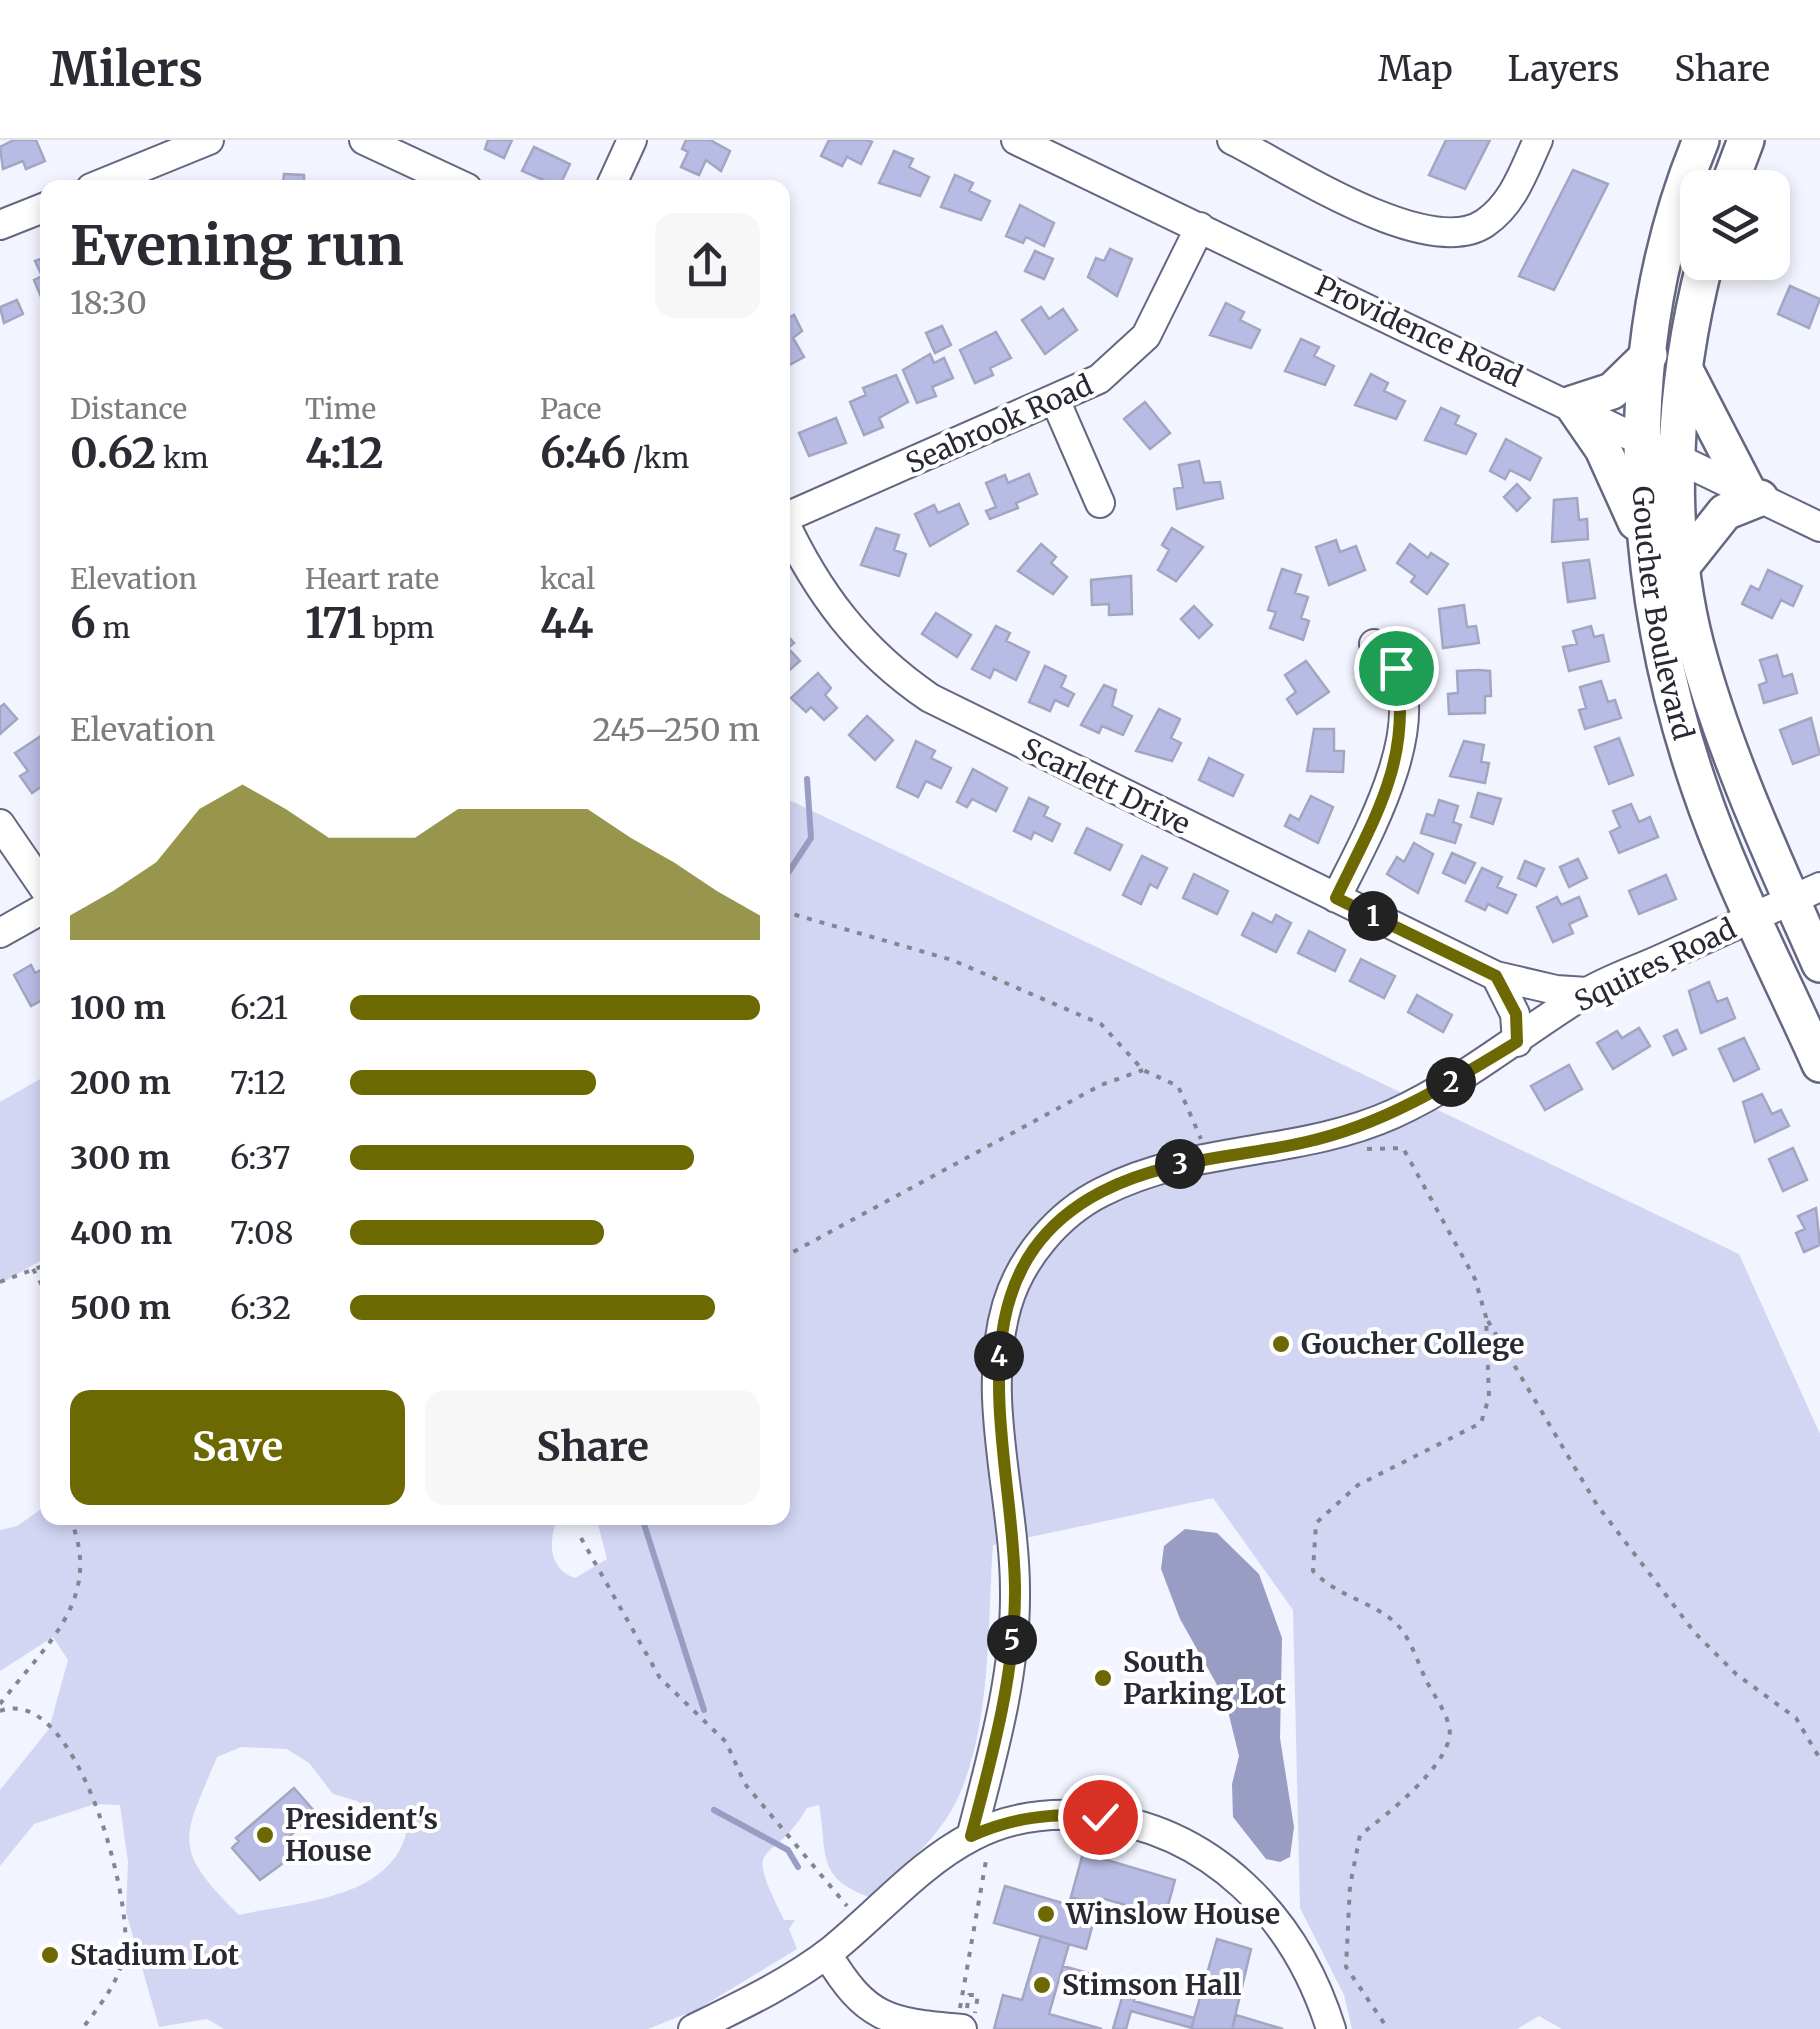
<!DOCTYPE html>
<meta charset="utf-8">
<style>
body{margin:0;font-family:Merriweather,serif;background:#f7f7f7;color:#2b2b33;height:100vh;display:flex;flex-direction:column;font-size:38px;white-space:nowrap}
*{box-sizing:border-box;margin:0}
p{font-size:32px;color:#7c7c81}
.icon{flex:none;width:55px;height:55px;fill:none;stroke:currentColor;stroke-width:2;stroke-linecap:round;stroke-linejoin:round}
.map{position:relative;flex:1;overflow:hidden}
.sheet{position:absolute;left:40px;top:40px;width:750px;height:1345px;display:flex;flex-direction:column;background:#fff;border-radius:20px;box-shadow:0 5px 15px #0003}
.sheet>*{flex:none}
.fabs{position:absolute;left:1680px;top:30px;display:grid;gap:20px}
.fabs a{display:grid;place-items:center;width:110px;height:110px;border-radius:20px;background:#fff;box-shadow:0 5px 15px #0003;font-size:50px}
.pin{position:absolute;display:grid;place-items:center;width:85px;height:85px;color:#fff;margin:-42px;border:5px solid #fff;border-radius:50%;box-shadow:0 2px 10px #0007}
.km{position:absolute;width:50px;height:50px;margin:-25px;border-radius:50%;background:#222;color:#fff;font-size:28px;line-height:50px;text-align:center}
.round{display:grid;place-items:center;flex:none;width:105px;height:105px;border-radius:20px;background:#f7f7f7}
.overview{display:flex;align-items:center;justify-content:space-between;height:170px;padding:0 30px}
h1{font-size:55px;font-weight:700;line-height:75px}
.figures{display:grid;grid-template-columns:repeat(3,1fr);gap:15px;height:170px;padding:10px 30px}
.figures div{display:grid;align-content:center}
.figures b{font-size:42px;font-weight:700}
.figures small{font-size:28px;font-weight:400}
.figures p{font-size:28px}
.chart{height:280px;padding:20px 30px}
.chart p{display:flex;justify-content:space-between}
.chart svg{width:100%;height:180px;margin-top:10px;fill:#6d6902;opacity:.7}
.button{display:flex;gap:20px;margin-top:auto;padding:20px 30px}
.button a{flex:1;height:115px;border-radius:20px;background:#6d6902;color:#fff;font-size:40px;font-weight:700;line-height:115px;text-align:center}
.button a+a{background:#f7f7f7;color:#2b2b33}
ul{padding:0 30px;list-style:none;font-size:32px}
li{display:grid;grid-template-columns:160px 120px 1fr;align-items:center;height:75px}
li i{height:25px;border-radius:12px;background:#6d6902}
header{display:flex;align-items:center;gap:60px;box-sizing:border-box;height:140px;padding:0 50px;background:#fff;border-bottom:2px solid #e1e1e2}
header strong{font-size:48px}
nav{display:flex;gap:55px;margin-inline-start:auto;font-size:35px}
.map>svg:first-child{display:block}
</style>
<header>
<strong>Milers</strong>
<nav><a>Map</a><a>Layers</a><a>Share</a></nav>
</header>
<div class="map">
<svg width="1820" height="1889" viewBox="0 0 1820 1889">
<rect width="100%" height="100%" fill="#f2f4ff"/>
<path fill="#d3d6f3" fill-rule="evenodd" d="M783 657 1739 1114 1820 1294V1889H1562L1539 1876 1517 1889H1352L1344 1855 1300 1768 1293 1470 1213 1358 993 1405C987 1487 992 1582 958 1658 940 1697 902 1728 872 1758 815 1738 828 1715 819 1665L807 1668C770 1731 741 1693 784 1780H795L789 1789 797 1809 698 1869 648 1889H224L207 1879 159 1887 126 1772 128 1722 120 1665 95 1664 34 1684 0 1726V1650L49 1589 68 1520 53 1497 0 1531V1390L17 1386 47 1365 48 1378H558C548 1400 548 1429 575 1438L607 1419 598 1384 590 1378H782ZM241 1607 287 1609 309 1623 333 1654 357 1661 406 1694C388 1761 293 1762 239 1775 171 1707 182 1701 217 1617Z
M47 935V1117L0 1144V962Z"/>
<path fill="#999dc3" d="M1185 1389 1217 1393 1259 1434 1282 1498 1280 1598 1294 1687 1290 1717 1280 1722 1266 1719 1233 1677 1232 1644 1239 1616 1225 1559 1180 1479 1161 1429 1164 1406Z"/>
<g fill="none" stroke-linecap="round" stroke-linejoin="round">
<path stroke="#999dc3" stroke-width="6" d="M782 742 811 698 807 639
M642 1378 704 1570
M714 1670 788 1710 798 1727"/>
</g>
<path fill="#b8bce4" stroke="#a3a6c1" stroke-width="2.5" d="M36 0 45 21 26 29 23 21 3 29 0 7 14 0Z
M512 0 504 18 485 9 488 0Z
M686 0H710L730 11 721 31 706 20 699 35 681 27 688 12 682 9Z
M829 0H867L872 2 861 24 847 17 842 26 821 16Z
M1446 0H1490L1465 49 1429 35Z
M534 7 570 24 559 47 522 31Z
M894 11 913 19 909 27 929 37 920 56 879 43Z
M1573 30 1608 44 1554 150 1519 136Z
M284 34 304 35V48H260V42L283 43Z
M955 35 973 43 969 51 990 61 981 80 941 67Z
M1020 65 1054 83 1044 106 1026 97 1023 103 1006 96Z
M1110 109 1132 119 1117 156 1088 137 1096 118 1104 121Z
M1035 111 1053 119 1044 139 1025 131Z
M48 116V156L42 159 34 140 42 136 35 121Z
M1790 146 1820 159 1809 188 1778 174Z
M17 160 23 174 4 183 0 167Z
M1226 163 1244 172 1240 180 1260 190 1251 208 1210 195Z
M1041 167 1049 179 1063 169 1077 190 1045 214 1022 180Z
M794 175 802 191 793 198 804 217 784 228 782 181Z
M942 186 951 205 935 213 926 193Z
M996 192 1011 218 990 228 993 235 975 243 960 210Z
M1301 199 1319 207 1314 216 1334 226 1325 245 1285 231Z
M930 214 934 223 944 218 953 238 932 247 936 256 917 263 903 230Z
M1371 234 1388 243 1384 251 1405 261 1396 279 1355 265Z
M896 235 908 262 879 278 883 287 864 295 850 262 866 255 863 248Z
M1145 262 1170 293 1150 309 1124 279Z
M1441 268 1459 276 1455 284 1476 294 1466 314 1425 300Z
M836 278 846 303 809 316 799 293Z
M1506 299 1541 318 1530 340 1510 330 1505 339 1490 331Z
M1199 321 1204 343 1220 342 1223 358 1177 369 1174 349 1183 347 1179 325Z
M1029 334 1037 354 1016 363 1018 368 990 379 986 371 996 367 986 343 1005 335 1008 343Z
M1517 344 1530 358 1517 371 1504 357Z
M1577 358 1579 380 1587 379 1588 399 1552 402 1554 360Z
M959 364 968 384 930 406 915 374 934 365 938 373Z
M876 388 899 395 894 410 906 414 899 436 861 425Z
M1172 388 1203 407 1176 441 1158 430 1169 410 1162 405Z
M1336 400 1340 412 1356 406 1365 430 1329 445 1316 407Z
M1041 404 1056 417 1051 423 1067 437 1053 454 1018 431Z
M1410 404 1428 418 1431 413 1448 424 1427 454 1411 442 1415 436 1397 423Z
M1589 420 1595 458 1568 462 1563 423Z
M1282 429 1301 435 1295 453 1308 457 1301 478 1309 481 1303 500 1270 488 1276 472 1268 470Z
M1768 430 1802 446 1793 466 1781 460 1772 478 1742 464 1751 446 1759 450Z
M1131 436 1132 474 1109 475V464L1092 465 1091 440Z
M1464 465 1467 487 1476 486 1479 503 1443 508 1439 469Z
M1194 466 1212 485 1199 498 1181 479Z
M936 473 971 495 957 517 922 494Z
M996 486 1010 493 1006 501 1029 512 1016 540 994 529 990 538 972 529Z
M1591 486 1594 497 1603 495 1609 521 1569 531 1563 507 1577 504 1573 491Z
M782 490 794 503 788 508 800 521 785 534Z
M1777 515 1783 537 1792 534 1797 553 1764 563 1759 545 1767 542 1760 520Z
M1306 521 1329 552 1297 574 1287 559 1296 552 1285 535Z
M1045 526 1066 536 1061 547 1074 554 1068 566 1055 560 1050 571 1029 562Z
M1478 530 1490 531 1491 556H1485V573L1449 574 1448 554 1458 553 1457 531Z
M818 533 831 548 825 555 837 568 824 580 811 567 806 572 791 558Z
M1601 541 1608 562 1615 560 1621 578 1585 589 1579 570 1586 568 1580 547Z
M1104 545 1116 550 1112 566 1132 576 1123 595 1102 586 1099 593 1081 585Z
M4 564 17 579 0 594V567Z
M1159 569 1180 579 1171 598 1181 603 1172 621 1136 611Z
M867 576 893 600 875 620 849 595Z
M1811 578 1820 614 1793 624 1780 590Z
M1314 589H1334V611H1344L1343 632 1307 631Z
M41 596 48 605V642L32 653 20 636 28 631 15 613Z
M1619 598 1633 635 1609 644 1595 607Z
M916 601 935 611 931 618 951 628 941 648 926 641 918 657 897 647Z
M1464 601 1484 605 1481 622 1489 623 1485 643 1450 636Z
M1209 618 1243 635 1233 656 1199 640Z
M973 629 1007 648 996 671 972 659 967 667 957 662Z
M1478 653 1501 659 1493 684 1471 677Z
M1311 656 1333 667 1318 703 1285 686 1290 675 1299 680Z
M1029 658 1048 667 1044 676 1060 684 1052 701 1034 692 1031 699 1014 691Z
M1439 660 1458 666 1453 682 1461 685 1455 703 1421 693 1427 674 1434 676Z
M1631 664 1639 682 1650 677 1658 697 1619 713 1610 692 1620 687 1613 671Z
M1087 688 1122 705 1110 730 1075 713Z
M1414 703 1433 714 1418 753 1387 734 1397 717 1404 722Z
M1452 713 1475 723 1465 743 1443 733Z
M1142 716 1167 728 1157 748 1150 744 1141 764 1123 755Z
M1578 719 1587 738 1569 747 1560 727Z
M1525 721 1544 729 1536 746 1518 738Z
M1482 728 1502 737 1497 747 1516 755 1507 773 1488 764 1485 770 1466 761Z
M1194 734 1228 751 1217 774 1183 758Z
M1666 735 1676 759 1639 774 1629 751Z
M1557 757 1561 765 1579 757 1587 776 1569 784 1573 793 1553 802 1537 767Z
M1253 773 1272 783 1276 775 1291 783 1276 812 1242 795Z
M1309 791 1345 810 1335 831 1298 813Z
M1361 819 1395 836 1384 858 1350 841Z
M31 825 35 833 48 826V857L31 866 14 835Z
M1709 842 1717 862 1727 858 1735 878 1701 893 1689 851Z
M1417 855 1452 875 1443 892 1408 872Z
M1639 888 1650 906 1613 929 1597 903 1617 891 1622 898Z
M1677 890 1686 909 1673 915 1664 896Z
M1744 898 1759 929 1734 941 1719 909Z
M1569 925 1582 949 1545 970 1531 946Z
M1762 954 1772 974 1781 970 1789 986 1755 1002 1743 962Z
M1793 1008 1807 1040 1783 1051 1769 1019Z
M1816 1068 1820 1105 1804 1112 1796 1093 1805 1089 1798 1076Z
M294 1648 322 1680 308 1692 302 1685 283 1702 294 1715 260 1740 232 1708 239 1701 236 1698Z
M1083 1713 1175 1740 1165 1776 1101 1758 1098 1765 1071 1757Z
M1005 1746 1069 1765 1071 1757 1098 1765 1086 1809 994 1783Z
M1041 1796 1069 1804 1049 1874 1102 1889H994L1003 1855 1022 1860Z
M1217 1799 1251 1809 1232 1889H1191Z
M1063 1826 1137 1847 1134 1861 1194 1878 1192 1888 1131 1871 1126 1889H1113L1123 1854 1060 1836Z
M1236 1875 1283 1889H1232Z"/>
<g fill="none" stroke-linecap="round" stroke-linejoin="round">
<g stroke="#64677f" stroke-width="32">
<path id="minor" d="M364 0 467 48
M1016 0 1820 387
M1232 0C1287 27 1428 122 1485 83 1514 63 1524 30 1538 0
M91 48 209 0
M610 48 632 0
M0 85 48 66
M1056 262 1100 363
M782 377C817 453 861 511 930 558L1496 836 1556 850 1587 852
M782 379 1099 239 1146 196 1200 87
M0 684 48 754
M1336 758C1364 701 1428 591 1395 527 1391 519 1381 511 1374 504
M0 793 48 766
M1496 836 1515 874 1517 902
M971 1697C992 1617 1016 1534 1015 1451 1015 1358 980 1258 1007 1165 1021 1118 1058 1074 1102 1052 1193 1005 1300 1016 1393 974 1463 942 1521 893 1586 853 1609 839 1637 830 1661 819 1714 795 1767 771 1820 747
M827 1814C866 1879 888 1883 962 1889
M693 1889C740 1866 791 1842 832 1810 878 1773 920 1723 973 1696 1009 1677 1051 1672 1091 1676 1212 1689 1296 1777 1331 1889"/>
</g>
<g stroke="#64677f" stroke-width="40">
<g id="major">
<path id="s1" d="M1701 0C1617 203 1629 441 1699 646 1731 741 1779 832 1820 924"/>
<path d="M1728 48 1746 0"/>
<path d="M1705 122C1674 244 1664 383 1696 506 1725 615 1774 720 1820 824"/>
<path d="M1685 230 1748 352"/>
<path d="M1636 382 1603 309 1572 264 1612 251 1649 215"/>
<path d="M1682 426 1725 372 1760 358"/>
</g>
</g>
<path stroke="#838590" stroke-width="4" stroke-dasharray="5 8" stroke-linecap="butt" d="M782 771 952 820 1101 884 1143 930 1178 946 1201 999
M1367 1009 1403 1008 1475 1139 1486 1177 1489 1257 1481 1283 1358 1345 1316 1383 1313 1431C1334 1454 1366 1460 1391 1479 1409 1493 1416 1518 1425 1538 1432 1553 1445 1569 1449 1586 1458 1620 1384 1677 1360 1695L1350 1746 1346 1827 1388 1889
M782 1118 1101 945 1143 930
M33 1129 48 1156
M0 1142 48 1124
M1488 1181 1597 1365 1695 1493 1736 1534 1796 1578 1820 1619
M581 1398 660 1538 726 1602 745 1644 847 1766
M0 1564C46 1504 104 1459 70 1378
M0 1571C76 1543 131 1755 125 1808 122 1839 100 1865 82 1889
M960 1868 987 1715
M967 1868 969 1855H978L975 1873"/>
<use href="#minor" stroke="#fff" stroke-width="28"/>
<use href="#major" stroke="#fff" stroke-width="35"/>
</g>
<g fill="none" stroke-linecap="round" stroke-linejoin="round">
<g stroke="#fff" stroke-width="20">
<path id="route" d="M1100 1677C1054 1672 1013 1677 971 1696 992 1617 1015 1534 1015 1451 1015 1315 944 1134 1101 1052 1166 1018 1237 1018 1306 1002 1383 985 1450 943 1517 902L1516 874 1496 836 1336 758C1374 679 1413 619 1396 528"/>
</g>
<use href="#route" stroke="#6d6902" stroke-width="12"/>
</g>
<g fill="#6d6902" stroke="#fff" stroke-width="4">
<circle cx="1281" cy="1204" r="10"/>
<circle cx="1103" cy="1538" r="10"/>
<circle cx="265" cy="1695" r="10"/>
<circle cx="1046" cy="1774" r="10"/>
<circle cx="50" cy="1815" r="10"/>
<circle cx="1042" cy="1845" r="10"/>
</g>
<g text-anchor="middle" stroke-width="8" stroke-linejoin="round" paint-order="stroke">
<g font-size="28" fill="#282934" stroke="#fff">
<text transform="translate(1419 191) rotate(25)" y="10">Providence Road</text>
<text transform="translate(999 284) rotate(-24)" y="10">Seabrook Road</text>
<text dy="10" stroke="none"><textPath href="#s1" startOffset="482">Goucher Boulevard</textPath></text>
<text transform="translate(1106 646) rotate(26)" y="10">Scarlett Drive</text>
<text transform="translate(1655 825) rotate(-26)" y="10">Squires Road</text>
</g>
<g font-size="28" font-weight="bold" fill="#282934" stroke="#fff" text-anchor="start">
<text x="1301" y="1214">Goucher College</text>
<text x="1123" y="1532">South<tspan x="1123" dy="32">Parking Lot</tspan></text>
<text x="285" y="1689">President's<tspan x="285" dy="32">House</tspan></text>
<text x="1066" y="1784">Winslow House</text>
<text x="70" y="1825">Stadium Lot</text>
<text x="1062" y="1855">Stimson Hall</text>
</g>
</g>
</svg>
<div class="fabs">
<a><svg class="icon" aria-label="layers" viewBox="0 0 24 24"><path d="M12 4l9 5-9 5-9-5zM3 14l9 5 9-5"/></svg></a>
</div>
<div class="pin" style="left:1396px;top:528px;background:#1e9e55"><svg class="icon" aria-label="arrive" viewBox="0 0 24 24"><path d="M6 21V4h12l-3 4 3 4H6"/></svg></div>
<div class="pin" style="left:1100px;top:1677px;background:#d93025"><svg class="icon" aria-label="check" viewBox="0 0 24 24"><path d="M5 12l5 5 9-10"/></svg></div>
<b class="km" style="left:1373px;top:776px">1</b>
<b class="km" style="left:1451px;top:942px">2</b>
<b class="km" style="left:1180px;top:1024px">3</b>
<b class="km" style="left:999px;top:1216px">4</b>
<b class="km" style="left:1012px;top:1500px">5</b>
<section class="sheet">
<div class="overview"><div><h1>Evening run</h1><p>18:30</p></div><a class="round"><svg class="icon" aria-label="share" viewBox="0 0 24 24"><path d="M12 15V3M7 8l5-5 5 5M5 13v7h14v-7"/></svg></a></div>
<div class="figures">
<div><p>Distance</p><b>0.62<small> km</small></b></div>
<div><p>Time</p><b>4:12</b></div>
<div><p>Pace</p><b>6:46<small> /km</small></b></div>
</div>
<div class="figures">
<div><p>Elevation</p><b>6<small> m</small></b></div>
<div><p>Heart rate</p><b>171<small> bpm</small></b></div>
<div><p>kcal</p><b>44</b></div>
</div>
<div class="chart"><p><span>Elevation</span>245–250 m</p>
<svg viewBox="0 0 160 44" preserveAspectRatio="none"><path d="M0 44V38L10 32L20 25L30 12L40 6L50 12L60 19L70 19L80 19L90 12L100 12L110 12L120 12L130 19L140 25L150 32L160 38V44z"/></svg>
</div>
<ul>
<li><b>100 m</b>6:21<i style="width:100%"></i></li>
<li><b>200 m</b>7:12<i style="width:60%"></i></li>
<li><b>300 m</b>6:37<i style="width:84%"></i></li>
<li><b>400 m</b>7:08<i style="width:62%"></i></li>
<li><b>500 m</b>6:32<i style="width:89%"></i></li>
</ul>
<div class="button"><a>Save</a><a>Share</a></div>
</section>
</div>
